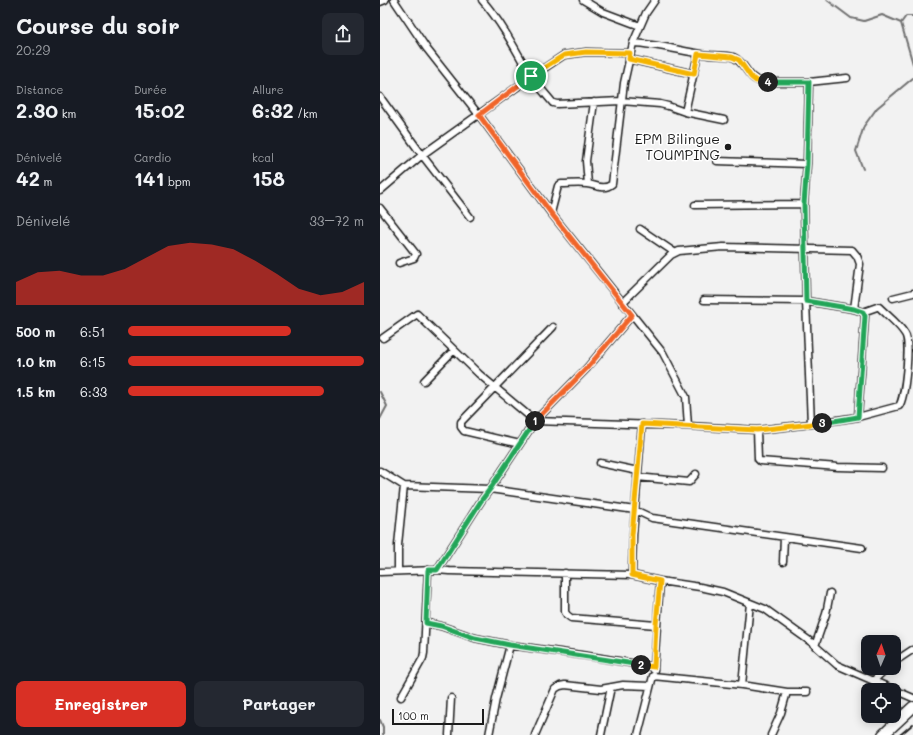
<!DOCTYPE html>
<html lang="fr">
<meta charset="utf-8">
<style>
body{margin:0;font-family:Mali,sans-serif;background:#242831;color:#f1f3f6;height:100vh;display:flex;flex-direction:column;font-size:15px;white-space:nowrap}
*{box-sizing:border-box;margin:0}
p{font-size:13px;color:#9ea1a6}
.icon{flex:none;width:22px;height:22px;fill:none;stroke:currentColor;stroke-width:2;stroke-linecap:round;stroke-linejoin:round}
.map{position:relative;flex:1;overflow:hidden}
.drawer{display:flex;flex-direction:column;background:#171b24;width:380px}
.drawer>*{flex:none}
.needle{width:26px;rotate:2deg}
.controls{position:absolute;left:481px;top:635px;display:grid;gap:8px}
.controls a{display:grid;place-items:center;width:40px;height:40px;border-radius:8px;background:#171b24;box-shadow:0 2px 10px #0003;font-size:20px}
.scale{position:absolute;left:12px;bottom:10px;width:92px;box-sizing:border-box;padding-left:4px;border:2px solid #1c1c1c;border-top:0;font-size:11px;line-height:14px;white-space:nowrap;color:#1c1c1c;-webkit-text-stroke:3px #fff;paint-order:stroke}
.pin{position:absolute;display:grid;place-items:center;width:34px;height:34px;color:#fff;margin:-17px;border:2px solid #fff;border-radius:50%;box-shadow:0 1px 4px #0007}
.km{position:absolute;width:20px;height:20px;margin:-10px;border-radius:50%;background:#222;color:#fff;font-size:11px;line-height:20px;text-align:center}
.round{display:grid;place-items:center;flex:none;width:42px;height:42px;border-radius:8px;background:#242831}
.summary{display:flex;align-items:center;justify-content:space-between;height:68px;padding:0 16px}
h1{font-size:22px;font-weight:700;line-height:30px}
.stats{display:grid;grid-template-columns:repeat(3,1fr);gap:6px;height:68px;padding:4px 16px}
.stats div{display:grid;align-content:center}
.stats b{font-size:20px;font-weight:700}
.stats small{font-size:11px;font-weight:400}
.stats p{font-size:11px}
.chart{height:112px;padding:8px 16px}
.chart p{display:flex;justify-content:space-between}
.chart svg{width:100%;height:72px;margin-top:4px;fill:#d93025;opacity:.7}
.primary-button{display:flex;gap:8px;margin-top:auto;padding:8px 16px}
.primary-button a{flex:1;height:46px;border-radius:8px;background:#d93025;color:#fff;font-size:16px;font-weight:700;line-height:46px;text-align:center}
.primary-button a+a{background:#242831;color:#f1f3f6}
ul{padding:0 16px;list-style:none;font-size:13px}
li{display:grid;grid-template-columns:64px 48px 1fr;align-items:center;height:30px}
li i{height:10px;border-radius:5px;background:#d93025}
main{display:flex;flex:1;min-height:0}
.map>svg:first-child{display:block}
</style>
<main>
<section class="drawer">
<div class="summary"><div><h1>Course du soir</h1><p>20:29</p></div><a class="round"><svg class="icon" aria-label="share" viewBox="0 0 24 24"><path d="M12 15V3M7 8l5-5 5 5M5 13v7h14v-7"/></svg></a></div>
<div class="stats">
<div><p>Distance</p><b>2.30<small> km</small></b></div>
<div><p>Durée</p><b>15:02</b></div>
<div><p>Allure</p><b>6:32<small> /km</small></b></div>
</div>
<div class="stats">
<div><p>Dénivelé</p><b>42<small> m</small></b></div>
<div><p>Cardio</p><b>141<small> bpm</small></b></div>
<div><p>kcal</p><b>158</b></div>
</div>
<div class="chart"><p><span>Dénivelé</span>33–72 m</p>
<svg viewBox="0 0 160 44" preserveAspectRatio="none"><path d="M0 44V30L10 24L20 23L30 26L40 26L50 22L60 15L70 8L80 6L90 7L100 10L110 17L120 25L130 34L140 38L150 36L160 30V44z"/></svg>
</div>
<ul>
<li><b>500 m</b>6:51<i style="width:69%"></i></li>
<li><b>1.0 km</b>6:15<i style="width:100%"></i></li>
<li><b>1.5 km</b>6:33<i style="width:83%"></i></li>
</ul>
<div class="primary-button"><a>Enregistrer</a><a>Partager</a></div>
</section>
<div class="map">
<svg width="533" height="735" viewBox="0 0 533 735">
<rect width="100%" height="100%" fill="#f2f2f2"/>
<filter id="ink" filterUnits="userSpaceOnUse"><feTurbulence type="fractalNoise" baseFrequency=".025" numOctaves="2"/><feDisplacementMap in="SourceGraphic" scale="8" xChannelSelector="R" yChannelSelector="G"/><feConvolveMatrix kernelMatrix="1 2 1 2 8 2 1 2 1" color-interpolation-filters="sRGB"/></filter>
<g filter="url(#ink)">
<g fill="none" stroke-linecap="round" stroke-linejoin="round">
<path stroke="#707070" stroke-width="2" d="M447 0 471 18 484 21 502 15 521 23 533 64
M521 23 526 16H533
M483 169 476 151 484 126 497 108 533 78
M0 392 7 406 0 419
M0 720 3 727V735"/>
<g stroke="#1c1c1c" stroke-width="9">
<path id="minor" d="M14 0 47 49 99 115 171 213 283 353 306 397 308 426
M102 0C122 23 136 50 151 77L184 55 206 52 250 53
M203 0 223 12 260 26
M0 2 5 0
M253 43 266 13 275 0
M249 59 314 74
M0 97 42 155 90 217
M305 112 318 54
M337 161 427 164
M208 184 206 161 214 102
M0 191 42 155 151 77 173 103 177 104 241 101 280 104 288 106 305 112 344 120
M315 205 424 204
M0 208 36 254 34 258 19 263
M171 213 178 186 181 184C190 184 199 183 207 184 216 185 223 191 232 184L244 83 253 43C279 44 303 52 329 55 337 56 346 55 353 57 367 63 366 79 383 82H429L467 78
M260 229 294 252
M513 298 533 293
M324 300 426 301 474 309 483 312 485 316 478 417 431 424
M242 303 291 255 299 251 343 247 472 250 477 256 480 264 474 309
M3 338 37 314 99 374 155 421 308 426 377 430 431 424 426 301 424 204 427 164 429 82
M44 381 74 350
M478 417 519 406C525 398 531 342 525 334 519 324 508 316 499 307H497L483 312
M377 430 378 459 380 461 458 467 502 468
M140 444 84 431 81 427V422L173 327
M220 463 258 471
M0 471 24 486 110 489 255 510 272 518 482 548
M257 477 309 482 316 474
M403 562 404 537
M57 570 101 501 110 489 155 421 207 368 252 315
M18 571V545L24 486
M0 572 57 570 69 571 252 575 280 581 320 587 343 592 385 609 431 642 457 665 533 698
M185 573V612L187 615 191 618 276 625
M252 575 253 535 262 424
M47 623 61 626 95 638 130 645 215 657 274 667
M435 646 446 614 450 593
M514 662 532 650
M274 670 280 581
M493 681 507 668
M362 685 370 603
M21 697 43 658 44 653 48 570
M69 735 71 698
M109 735 116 699 130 645
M155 735 175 689 180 686 185 685 221 689 243 685 270 686
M221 735 231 687
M258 735 273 676 362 685 407 692H427
M391 735 401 713 407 692"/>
</g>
<g stroke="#1c1c1c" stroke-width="13">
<path id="primary" d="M503 735 533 707"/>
</g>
<use href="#minor" stroke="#fff" stroke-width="6"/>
<use href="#primary" stroke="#fff" stroke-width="10"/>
<path stroke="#1c1c1c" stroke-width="2" d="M520 735 533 724"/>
</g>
</g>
<g fill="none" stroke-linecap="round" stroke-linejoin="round" filter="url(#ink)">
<g stroke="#fff" stroke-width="8">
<path id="split-1" d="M151 76 99 115 171 213 252 315 207 368 155 421"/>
</g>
<g stroke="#fff" stroke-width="8">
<path id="split-2" d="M155 421 110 489 101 501 57 570H48L46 623 61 626 95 638 130 645 261 665"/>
</g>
<g stroke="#fff" stroke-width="8">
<path id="split-3" d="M261 665 274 667 276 625 280 581 252 575V535L262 424 377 430 442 423"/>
</g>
<g stroke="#fff" stroke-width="8">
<path id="split-4" d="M388 82H429L427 164 424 204 426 301 474 309 483 312 485 316 478 417 442 423"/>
</g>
<g stroke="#fff" stroke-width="8">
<path id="split-5" d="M151 76 184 55 206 52 250 53 249 59 314 74 318 54 352 57 359 60 371 77 376 81 388 82"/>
</g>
<use href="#split-1" stroke="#f0652b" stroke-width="5"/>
<use href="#split-2" stroke="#22a559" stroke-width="5"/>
<use href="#split-3" stroke="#f5b400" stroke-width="5"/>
<use href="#split-4" stroke="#22a559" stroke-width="5"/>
<use href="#split-5" stroke="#f5b400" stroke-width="5"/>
</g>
<circle fill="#1c1c1c" stroke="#fff" stroke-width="1.5" cx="348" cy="147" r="4"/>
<g text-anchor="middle" stroke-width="3" stroke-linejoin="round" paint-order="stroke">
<g font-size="14" fill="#1c1c1c" stroke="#fff" text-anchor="end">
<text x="340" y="144">EPM Bilingue<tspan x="340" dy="16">TOUMPING</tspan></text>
</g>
</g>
</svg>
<div class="controls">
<a><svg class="needle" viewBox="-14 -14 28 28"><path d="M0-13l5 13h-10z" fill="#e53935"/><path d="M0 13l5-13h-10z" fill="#9ea1a6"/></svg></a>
<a><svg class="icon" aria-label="locate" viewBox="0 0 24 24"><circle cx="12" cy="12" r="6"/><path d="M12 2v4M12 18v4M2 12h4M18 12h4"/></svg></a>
</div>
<div class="scale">100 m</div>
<div class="pin" style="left:151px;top:76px;background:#1e9e55"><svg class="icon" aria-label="arrive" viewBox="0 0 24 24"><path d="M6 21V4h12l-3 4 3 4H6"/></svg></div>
<b class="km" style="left:155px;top:421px">1</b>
<b class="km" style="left:261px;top:665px">2</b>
<b class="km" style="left:442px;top:423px">3</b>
<b class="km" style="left:388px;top:82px">4</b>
</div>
</main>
